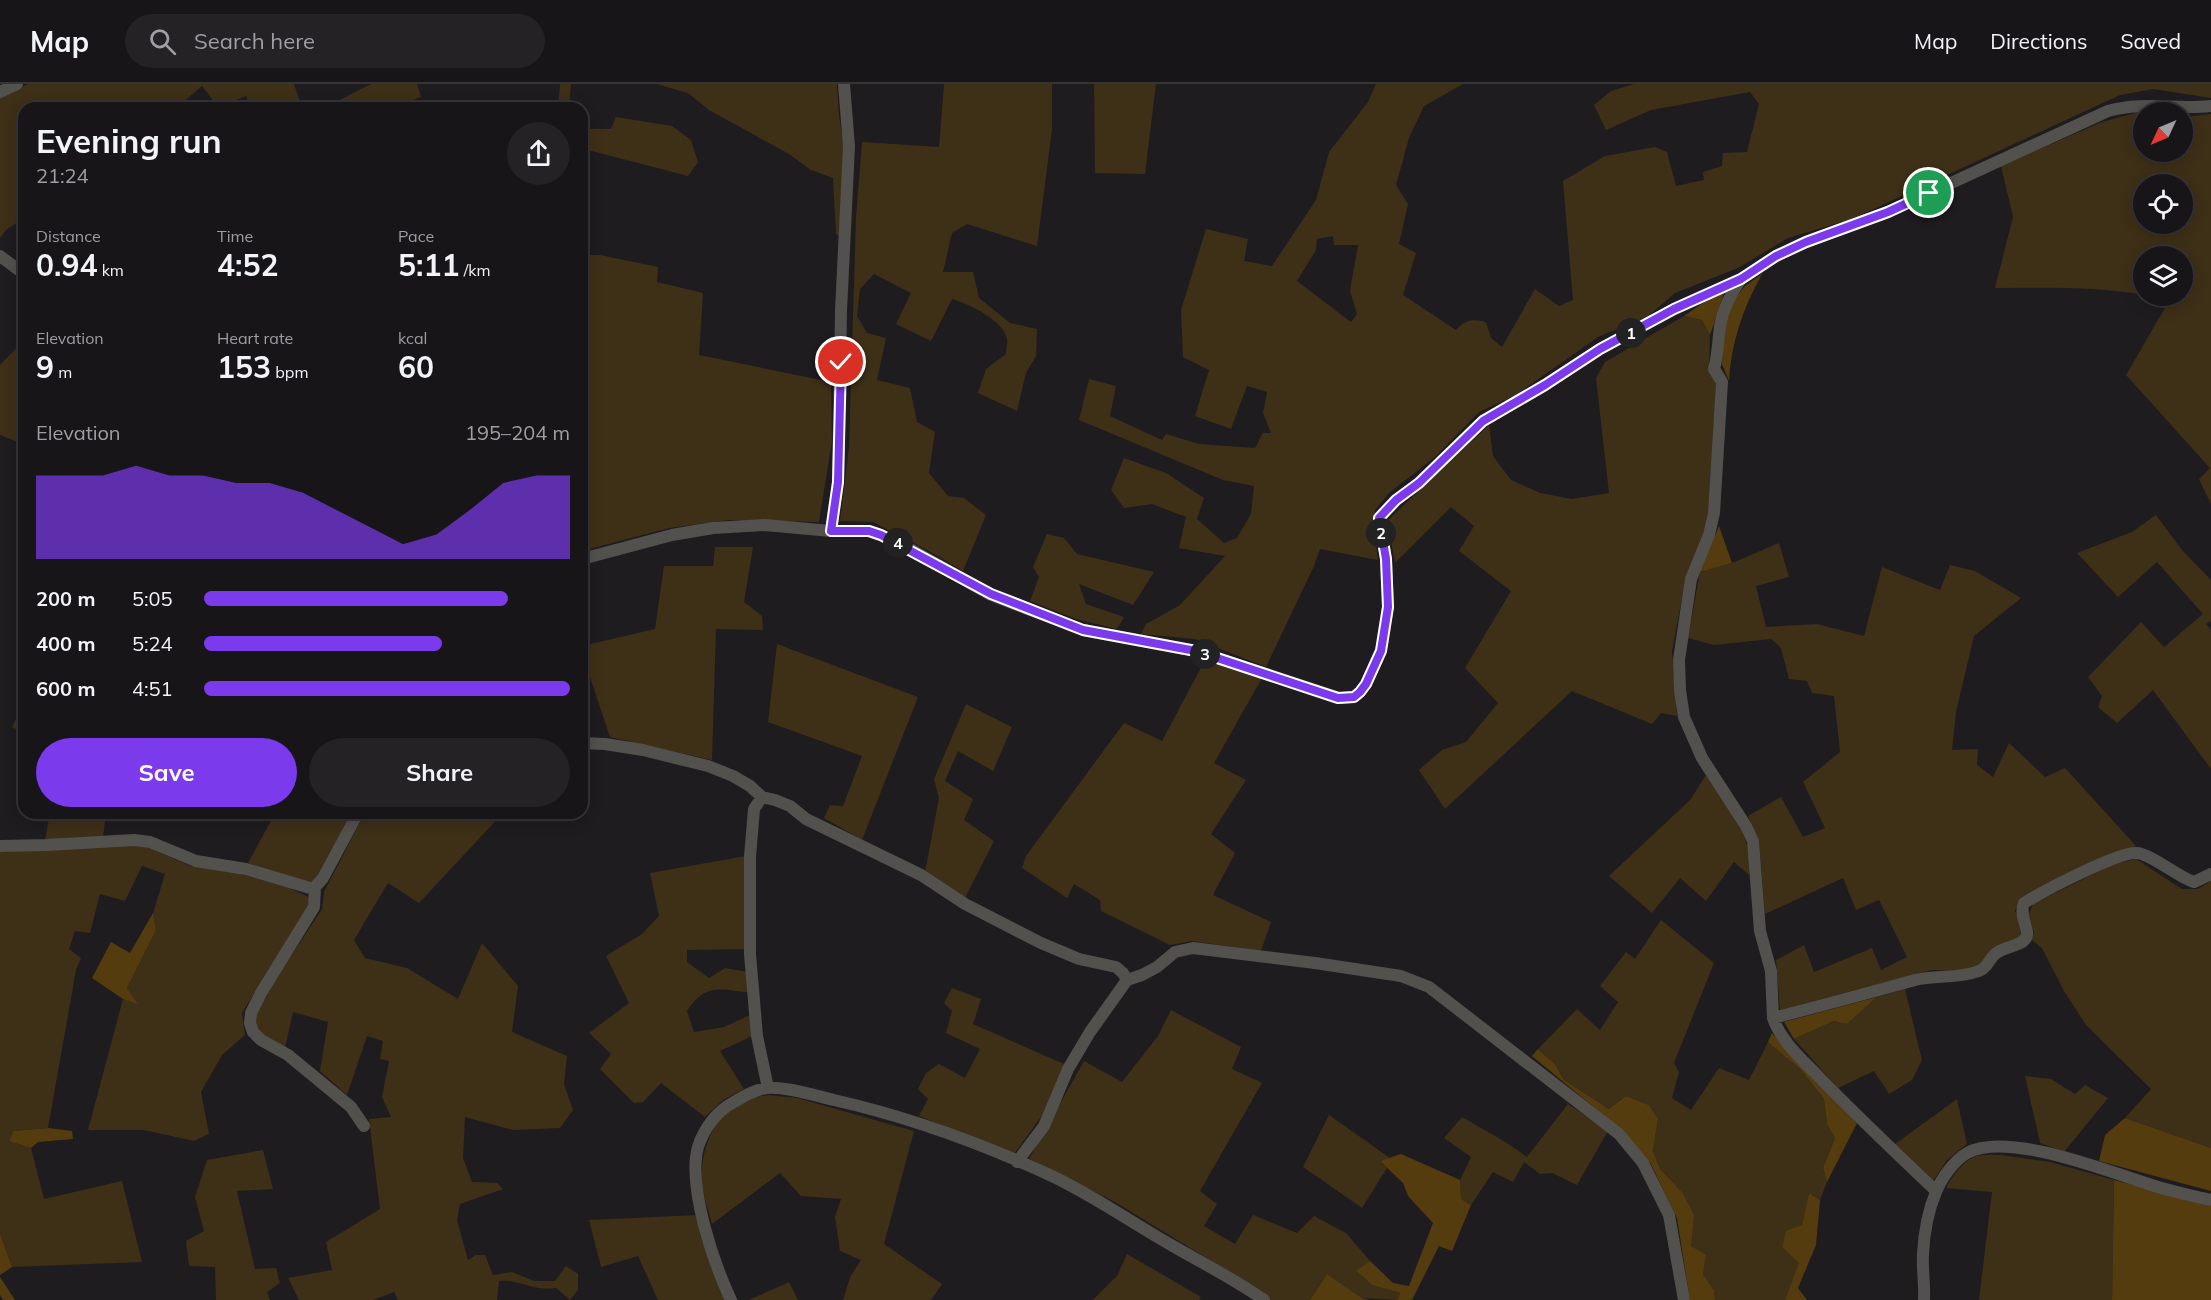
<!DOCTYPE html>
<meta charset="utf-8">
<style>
body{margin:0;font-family:Mulish,sans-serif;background:#242225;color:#f1f3f6;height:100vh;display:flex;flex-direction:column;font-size:22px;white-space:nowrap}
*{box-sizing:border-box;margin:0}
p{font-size:20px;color:#9e9fa2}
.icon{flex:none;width:33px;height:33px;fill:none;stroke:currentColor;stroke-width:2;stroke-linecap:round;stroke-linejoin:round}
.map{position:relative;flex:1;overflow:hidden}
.panel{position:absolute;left:18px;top:18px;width:570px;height:717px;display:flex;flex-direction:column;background:#171518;border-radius:18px;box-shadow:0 3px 15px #0003,0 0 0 2px #363437}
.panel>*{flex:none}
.needle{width:39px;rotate:226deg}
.buttons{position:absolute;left:2133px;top:18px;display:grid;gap:12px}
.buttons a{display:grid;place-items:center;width:60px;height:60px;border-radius:50%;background:#171518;box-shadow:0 3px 15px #0003,0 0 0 2px #363437;font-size:30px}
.pin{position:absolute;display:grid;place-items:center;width:51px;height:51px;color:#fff;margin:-26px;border:3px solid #fff;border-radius:50%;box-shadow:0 2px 6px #0007}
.km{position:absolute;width:30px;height:30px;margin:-15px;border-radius:50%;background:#222;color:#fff;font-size:16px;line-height:30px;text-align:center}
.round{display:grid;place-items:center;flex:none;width:63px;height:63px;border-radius:32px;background:#242225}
.headline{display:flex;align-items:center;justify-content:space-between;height:102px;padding:0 18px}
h1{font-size:33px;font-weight:700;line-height:45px}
.stats{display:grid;grid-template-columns:repeat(3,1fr);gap:9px;height:102px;padding:6px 18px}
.stats div{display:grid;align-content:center}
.stats b{font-size:30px;font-weight:700}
.stats small{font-size:16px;font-weight:400}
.stats p{font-size:16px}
.chart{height:168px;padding:12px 18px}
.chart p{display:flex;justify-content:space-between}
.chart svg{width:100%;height:108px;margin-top:6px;fill:#7c3aed;opacity:.7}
.primary-button{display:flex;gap:12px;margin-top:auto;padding:12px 18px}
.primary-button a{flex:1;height:69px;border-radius:36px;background:#7c3aed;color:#fff;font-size:24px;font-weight:700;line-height:69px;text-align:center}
.primary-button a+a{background:#242225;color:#f1f3f6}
ul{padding:0 18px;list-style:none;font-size:20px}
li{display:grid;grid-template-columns:96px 72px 1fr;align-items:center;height:45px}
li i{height:15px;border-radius:8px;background:#7c3aed}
header{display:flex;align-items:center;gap:36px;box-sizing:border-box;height:84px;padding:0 30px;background:#171518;border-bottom:2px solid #363437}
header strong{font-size:28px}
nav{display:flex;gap:33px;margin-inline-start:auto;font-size:21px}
.search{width:420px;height:54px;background:#242225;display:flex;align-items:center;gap:15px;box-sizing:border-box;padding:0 21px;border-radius:33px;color:#9e9fa2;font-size:22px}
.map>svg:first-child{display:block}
</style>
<header>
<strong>Map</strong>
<div class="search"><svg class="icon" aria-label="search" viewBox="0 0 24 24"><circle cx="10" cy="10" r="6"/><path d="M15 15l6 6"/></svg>Search here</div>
<nav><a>Map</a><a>Directions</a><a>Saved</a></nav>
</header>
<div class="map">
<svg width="2211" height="1216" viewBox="0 0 2211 1216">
<rect width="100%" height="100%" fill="#1f1c20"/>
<path fill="#3e2f17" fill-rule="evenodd" d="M28 0H294L302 24H250L246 12 219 24 202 2 176 24H24V134L6 146 0 154V14Z
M371 0H417L421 13 392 24H324Z
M560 0H571L569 24H558Z
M656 0H837L839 32 844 63 840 153 836 150 833 94 811 86 789 70 709 26 688 9Z
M944 0H1052V45L1037 162 967 140 952 149 943 188H973L979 214 1010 239 1037 245 1036 272 1026 289 1017 327 978 309 986 285 1006 270C1006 265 1008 259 1007 255 1004 237 968 219 952 215L931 257 896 240 911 209 874 190 860 205 857 232 867 249 886 254 877 296 910 304 917 338 935 348 929 389 948 412 964 414 986 431 963 487 927 466 873 438 840 437 849 363 856 134 862 58 939 63Z
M1094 0H1156L1145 90 1095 89Z
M1376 0H1463L1424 22 1409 54 1396 101 1408 120 1399 160 1416 169 1403 211 1456 246C1466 235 1473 235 1486 238L1491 254 1502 263 1535 205 1559 222 1573 216 1563 97 1605 72 1655 63 1667 68 1676 102 1704 96 1703 88 1722 82 1723 69 1747 68 1759 20 1750 8 1651 26 1606 46 1594 21 1611 7 1634 0H2211V14L2153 5 2120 11 1852 135 1788 154 1738 184 1675 209 1647 233 1598 253 1514 312 1479 328 1435 373 1389 409 1375 426 1374 446 1378 476 1320 465 1314 482 1266 583 1195 555 1141 550 1146 540 1180 521 1225 472 1179 464 1186 433 1152 420 1124 424 1111 406 1124 374 1166 389 1204 414 1197 435 1224 459 1237 454 1251 430 1254 402 1223 396 1079 336 1089 295 1116 302 1110 332 1162 356 1166 350 1199 360 1255 364 1263 349H1271L1263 329 1267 308 1247 302 1231 345 1195 332 1209 286 1183 273 1181 226 1206 145 1248 155 1244 177 1272 182 1316 116 1329 68 1368 18ZM1333 152 1334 161H1358L1350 207 1357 230 1351 238 1297 197 1316 166 1317 155Z
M2143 27 2152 28H2144V68H2182L2183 33 2211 30V420L2199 395 2210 384 2126 291 2169 217 2144 212H2182V172H2144L2143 211C2095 202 2045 204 1995 204L2013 133 2001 82 2102 38ZM2144 100H2182V140H2144Z
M616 33 672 42 691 56 698 78 688 92 588 66 582 74V42L589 45H611Z
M582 171H600L658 183 657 198 703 209 699 271 831 298 832 357 819 438 730 436 669 444 582 467Z
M1684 232 1702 236 1710 251 1709 285 1716 300 1707 451 1686 493 1672 567 1677 632 1661 629 1652 640 1572 607 1445 725 1419 686 1442 666 1466 658 1498 619 1465 584 1511 507 1459 467 1474 442 1451 423 1395 479 1387 437 1489 341 1493 372 1511 396 1540 409 1572 415 1609 409 1596 294 1605 278Z
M24 256V357L20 359 0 351V281Z
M2156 431 2182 466 2211 496V537L2206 540 2211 546V685L2153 606 2117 639 2098 623 2102 612 2088 593 2141 538 2164 563 2203 530 2157 478 2118 513 2077 469 2132 448Z
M1047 450 1064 454 1077 470 1154 488 1133 521 1079 500 1086 520 1124 533 1117 545 1076 535 1030 517 1039 493 1033 483Z
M1779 459 1789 493 1756 502 1766 543 1817 540 1864 552 1882 483 1940 506 1950 481 1975 487 2021 514 1974 552 1956 628 1952 666 1978 665 1977 681 1993 693 2009 659 2045 693 2065 684 2136 762 2020 815 2015 827 2023 846 2022 852 1980 882 1956 887 1932 886 1780 926 1776 876 1804 861 1814 888 1872 864 1881 886 1907 873 1879 816 1856 826 1843 794 1765 830 1759 756 1748 732 1781 713 1803 753 1825 744 1803 698 1840 668 1834 612 1812 609 1807 597 1789 595 1781 564 1771 555 1714 561 1688 554 1700 488 1732 479Z
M715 463H753L744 518 762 532 763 546 716 545 712 676 610 653 582 569V562L655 545 664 482H713Z
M777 560 918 613 862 756 824 734 830 721 843 722 862 672 768 638Z
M1205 576 1262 594 1214 679 1246 696 1211 750 1235 769 1213 811 1271 838 1261 867 1192 857 1170 861 1101 827 1100 816 1074 800 1067 814 1022 784 1026 772 1124 639 1162 657Z
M24 618V650L12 643Z
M966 620 1012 643 993 687 958 667 945 697 973 715 964 736 994 757 965 814 925 788 939 714 934 695Z
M1706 691 1741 742 1749 768V791L1734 778 1706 817 1680 794 1652 829 1609 792 1690 716Z
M50 729H106L103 753 45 756Z
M275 729H352L339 756 314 797H298L248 779Z
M365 729H503L419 819 388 799 354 856 365 874 407 884 458 915 482 859 518 902 512 948 567 972 564 1000 573 1026 560 1044 513 1046 465 1033 463 1074 472 1098 497 1099 503 1105 460 1120 457 1136 468 1176 476 1171H485L493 1191 512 1188 534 1197H555L566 1182 578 1190V1206L570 1216 556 1204C536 1208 519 1195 499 1197L497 1216H398L394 1208 373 1216H299L288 1194 332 1186 326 1158 380 1125 369 1035 391 1033 382 1013 389 977 380 975 383 957 367 952 347 1011 320 987 328 938 293 928 285 964C270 956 258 952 254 934L274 898 322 825 324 808Z
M130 761 149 764 188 781 233 788 289 804 309 813 308 822 242 929 245 951 222 971 201 1008 209 1050 194 1057 144 1046H88L123 915 137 919 127 904 156 846 153 829 165 790 142 782 125 817 100 810 90 849 75 847 69 865 81 874 76 886 48 1044 15 1047 9 1057 31 1064 44 1115 122 1097 142 1178 12 1183 0 1149V768Z
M746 772 748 865 687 866V878L709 894 725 884 748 888 751 909C721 905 705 899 687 927L694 948 724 943 750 931 752 952 720 967 744 1005 723 1016 705 1033 661 999 643 1018 634 1019 600 985 611 970 589 949 629 919 606 872 642 850 659 832 650 789Z
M2136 775 2182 805H2198L2211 797V1064L2125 1034 2151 1005 2086 941 2064 907 2042 864 2032 856 2034 848 2028 832 2033 820 2114 780Z
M1661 836 1714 879 1674 979 1679 988 1672 1014 1691 1026 1719 984 1749 996 1768 958 1801 986 1824 1015 1827 1040 1835 1054 1823 1084 1827 1098 1820 1116 1809 1109 1802 1141 1786 1148 1782 1163 1800 1179 1785 1216H1715L1714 1206 1703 1190 1691 1162 1682 1108 1660 1085 1653 1067 1658 1035 1649 1021 1626 1012 1609 1025 1564 996 1555 980 1538 965 1577 925 1600 946 1618 918 1600 902 1626 868 1635 875Z
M952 904 981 915 973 940 1064 980 1041 1033 1014 1070 919 1032 928 1015 918 1005 926 989 939 980 965 994 980 965 946 949 952 927 944 919Z
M1905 905 1922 976 1912 996 1889 1010 1874 987 1838 1004 1794 955 1834 937 1847 940 1877 913Z
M1171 926 1241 963 1232 985 1262 999 1200 1107 1217 1120 1204 1142 1235 1160 1253 1131 1297 1149 1314 1132 1346 1149 1370 1177 1357 1188 1372 1201 1400 1209 1397 1216 1362 1214 1327 1190 1310 1216H1271L1223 1184 1115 1118 1029 1075 1084 977 1122 998 1158 952Z
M2025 992 2051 995 2075 1010 2085 1001 2108 1014 2064 1068 2040 1059Z
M768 1011 797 1014 914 1047 884 1160 942 1200 931 1216H843L850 1193 861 1176 840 1167 835 1133 841 1115 801 1112 780 1089 712 1140C709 1128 704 1115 702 1103 699 1070 712 1030 745 1016 752 1013 761 1012 768 1011Z
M1957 1015 1967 1060 1947 1076 1933 1097 1895 1060Z
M1568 1020 1608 1047 1577 1101 1552 1089 1540 1090 1524 1078 1513 1098 1493 1088 1471 1121 1461 1115 1460 1096 1471 1073 1444 1054 1462 1033 1507 1059 1527 1073Z
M1329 1031 1390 1074 1380 1077 1387 1084 1362 1124 1303 1083Z
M263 1066 273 1105 237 1107 255 1185 276 1184 280 1199 267 1208 270 1216H216L215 1183 189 1182 186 1157 204 1147 195 1113 207 1076Z
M2001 1071 2050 1078 2114 1096 2112 1216H1979L1992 1108 1946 1104C1952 1092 1963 1077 1976 1072 1983 1070 1994 1071 2001 1071Z
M698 1131 725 1216H658L638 1172 601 1183 589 1136Z
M1127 1170 1201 1213 1199 1216H1093L1117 1192Z
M789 1198 798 1216H749Z"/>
<path fill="#553c0e" d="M1762 190C1743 224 1731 259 1729 297L1722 280 1724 246 1733 217 1745 202Z
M1724 209 1710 251 1702 236 1684 232 1706 217Z
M1719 442 1732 479 1700 488Z
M153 829 156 846 127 904 138 920 123 915 92 894 111 858 130 869Z
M1877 913 1847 940 1834 937 1794 955 1784 938Z
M1772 949 1857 1039 1827 1098 1823 1084 1835 1054 1827 1040 1824 1015 1801 986 1768 958Z
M1538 965 1555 980 1564 996 1609 1025 1626 1012 1649 1021 1658 1035 1653 1067 1660 1085 1682 1108 1694 1131 1691 1162 1706 1171 1703 1190 1714 1206 1715 1216H1690L1677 1134 1651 1080 1618 1043 1532 972Z
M2125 1034 2211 1064V1107L2099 1077 2105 1051Z
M48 1044 72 1047 73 1055 38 1058 31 1064 9 1057 14 1047Z
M1401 1070 1460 1096 1461 1115 1471 1121 1452 1167 1439 1162 1412 1216H1397L1400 1209 1372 1201 1356 1187 1370 1177 1393 1199 1409 1202 1433 1139 1408 1112 1403 1099 1380 1077Z
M2114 1096 2211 1122V1216H2112Z
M1809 1109 1820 1116 1816 1161 1798 1204 1807 1216H1785L1799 1179 1782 1163 1786 1147 1802 1141Z
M0 1149 12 1183 0 1191Z
M1327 1190 1362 1214 1369 1216H1310Z
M0 1193 15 1216H3L0 1211Z"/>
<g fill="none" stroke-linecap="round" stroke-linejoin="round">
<path stroke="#52514e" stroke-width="12" d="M0 8 17 0
M0 172 24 190
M1741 195C1731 209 1723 225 1720 242 1718 257 1718 271 1714 285L1722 298 1714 429 1709 451 1691 495 1679 576 1680 606 1684 633 1702 674 1746 742 1753 757 1760 847 1771 887 1773 934C1781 958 1804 977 1821 995 1858 1033 1897 1070 1936 1107
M831 447 838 398 841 227 849 62 844 0
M582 475 672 451 713 444 765 441 831 447H869L896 457 991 511 1083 546 1196 567 1339 614 1354 613 1360 608 1366 600 1381 566 1388 523 1386 475 1379 434 1396 416 1419 399 1483 337 1545 301 1600 265 1674 225 1741 195 1776 172 1806 158 1888 128 2108 27C2145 17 2174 26 2211 22
M582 659 605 660 643 666 708 682 733 692 750 702 762 713 775 716 790 722 806 735 921 791 965 820 1041 859 1079 875 1116 883 1123 889 1127 896
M762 713 754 725 750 773V870L757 952 768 1004
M0 762 47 761 134 756 150 758 196 777 246 785 310 804 315 803 323 794 358 729
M315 803 314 823 261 909 251 929 250 939 253 948 261 956 288 971 351 1023 364 1042
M1773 934C1820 922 1868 909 1915 896 1936 891 1958 895 1979 887 1989 883 1989 873 1998 868 2005 863 2021 862 2026 854 2031 846 2018 833 2024 819 2042 808 2119 767 2137 769 2151 770 2178 793 2194 798L2211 790
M1017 1078 1044 1042 1068 985 1090 948 1127 896 1142 891 1157 883 1175 868 1193 864 1315 879 1401 892 1429 903 1619 1050 1643 1079 1669 1131 1684 1216
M731 1216C714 1180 687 1102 698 1063 704 1044 717 1027 734 1018 744 1012 756 1005 767 1004 784 1002 817 1012 834 1016 909 1033 983 1060 1052 1092 1092 1111 1128 1136 1166 1158 1198 1177 1233 1194 1264 1216
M1924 1216C1925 1201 1922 1185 1923 1170 1924 1150 1928 1127 1936 1108 1942 1093 1954 1077 1967 1069 2009 1046 2114 1090 2158 1103 2175 1108 2193 1112 2211 1116"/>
</g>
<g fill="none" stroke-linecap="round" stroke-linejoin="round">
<g stroke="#fff" stroke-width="12">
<path id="route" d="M841 278 838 398 831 447H869L881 451 991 510 1083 546 1196 567 1338 614 1354 613 1360 608 1366 600 1381 567 1388 523 1386 475 1379 434 1396 416 1419 399 1483 337 1545 301 1600 265 1674 225 1741 195 1776 172 1806 158 1888 128 1929 109"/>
</g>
<use href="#route" stroke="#7c3aed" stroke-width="8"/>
</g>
</svg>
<div class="buttons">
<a><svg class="needle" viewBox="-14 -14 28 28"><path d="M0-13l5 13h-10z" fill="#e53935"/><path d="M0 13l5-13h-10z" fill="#9e9fa2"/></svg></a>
<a><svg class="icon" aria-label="locate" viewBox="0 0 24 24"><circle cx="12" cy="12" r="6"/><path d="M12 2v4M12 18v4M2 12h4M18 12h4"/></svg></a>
<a><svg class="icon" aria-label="layers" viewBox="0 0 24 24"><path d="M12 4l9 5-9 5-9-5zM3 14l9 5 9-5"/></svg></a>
</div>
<div class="pin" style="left:1929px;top:109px;background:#1e9e55"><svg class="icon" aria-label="arrive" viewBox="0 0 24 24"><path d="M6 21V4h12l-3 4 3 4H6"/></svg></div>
<div class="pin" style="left:841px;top:278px;background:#d93025"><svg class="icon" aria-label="check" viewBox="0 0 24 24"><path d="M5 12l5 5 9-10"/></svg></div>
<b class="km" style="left:1631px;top:249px">1</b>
<b class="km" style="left:1381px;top:449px">2</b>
<b class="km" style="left:1205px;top:570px">3</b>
<b class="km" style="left:898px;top:459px">4</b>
<section class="panel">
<div class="headline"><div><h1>Evening run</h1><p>21:24</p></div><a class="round"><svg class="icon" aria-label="share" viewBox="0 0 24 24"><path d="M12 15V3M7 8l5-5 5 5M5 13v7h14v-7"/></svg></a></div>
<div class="stats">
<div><p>Distance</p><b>0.94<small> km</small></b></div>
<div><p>Time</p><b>4:52</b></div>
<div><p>Pace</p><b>5:11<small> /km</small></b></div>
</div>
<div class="stats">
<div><p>Elevation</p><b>9<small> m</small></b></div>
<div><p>Heart rate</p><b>153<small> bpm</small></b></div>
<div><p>kcal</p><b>60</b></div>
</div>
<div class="chart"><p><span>Elevation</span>195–204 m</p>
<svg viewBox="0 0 160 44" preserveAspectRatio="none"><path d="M0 44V10L10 10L20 10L30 6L40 10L50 10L60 13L70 13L80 17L90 24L100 31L110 38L120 34L130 24L140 13L150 10L160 10V44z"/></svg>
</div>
<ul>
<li><b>200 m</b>5:05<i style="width:83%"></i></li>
<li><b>400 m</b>5:24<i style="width:65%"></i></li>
<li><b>600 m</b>4:51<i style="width:100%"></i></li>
</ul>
<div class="primary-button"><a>Save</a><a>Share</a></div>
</section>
</div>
